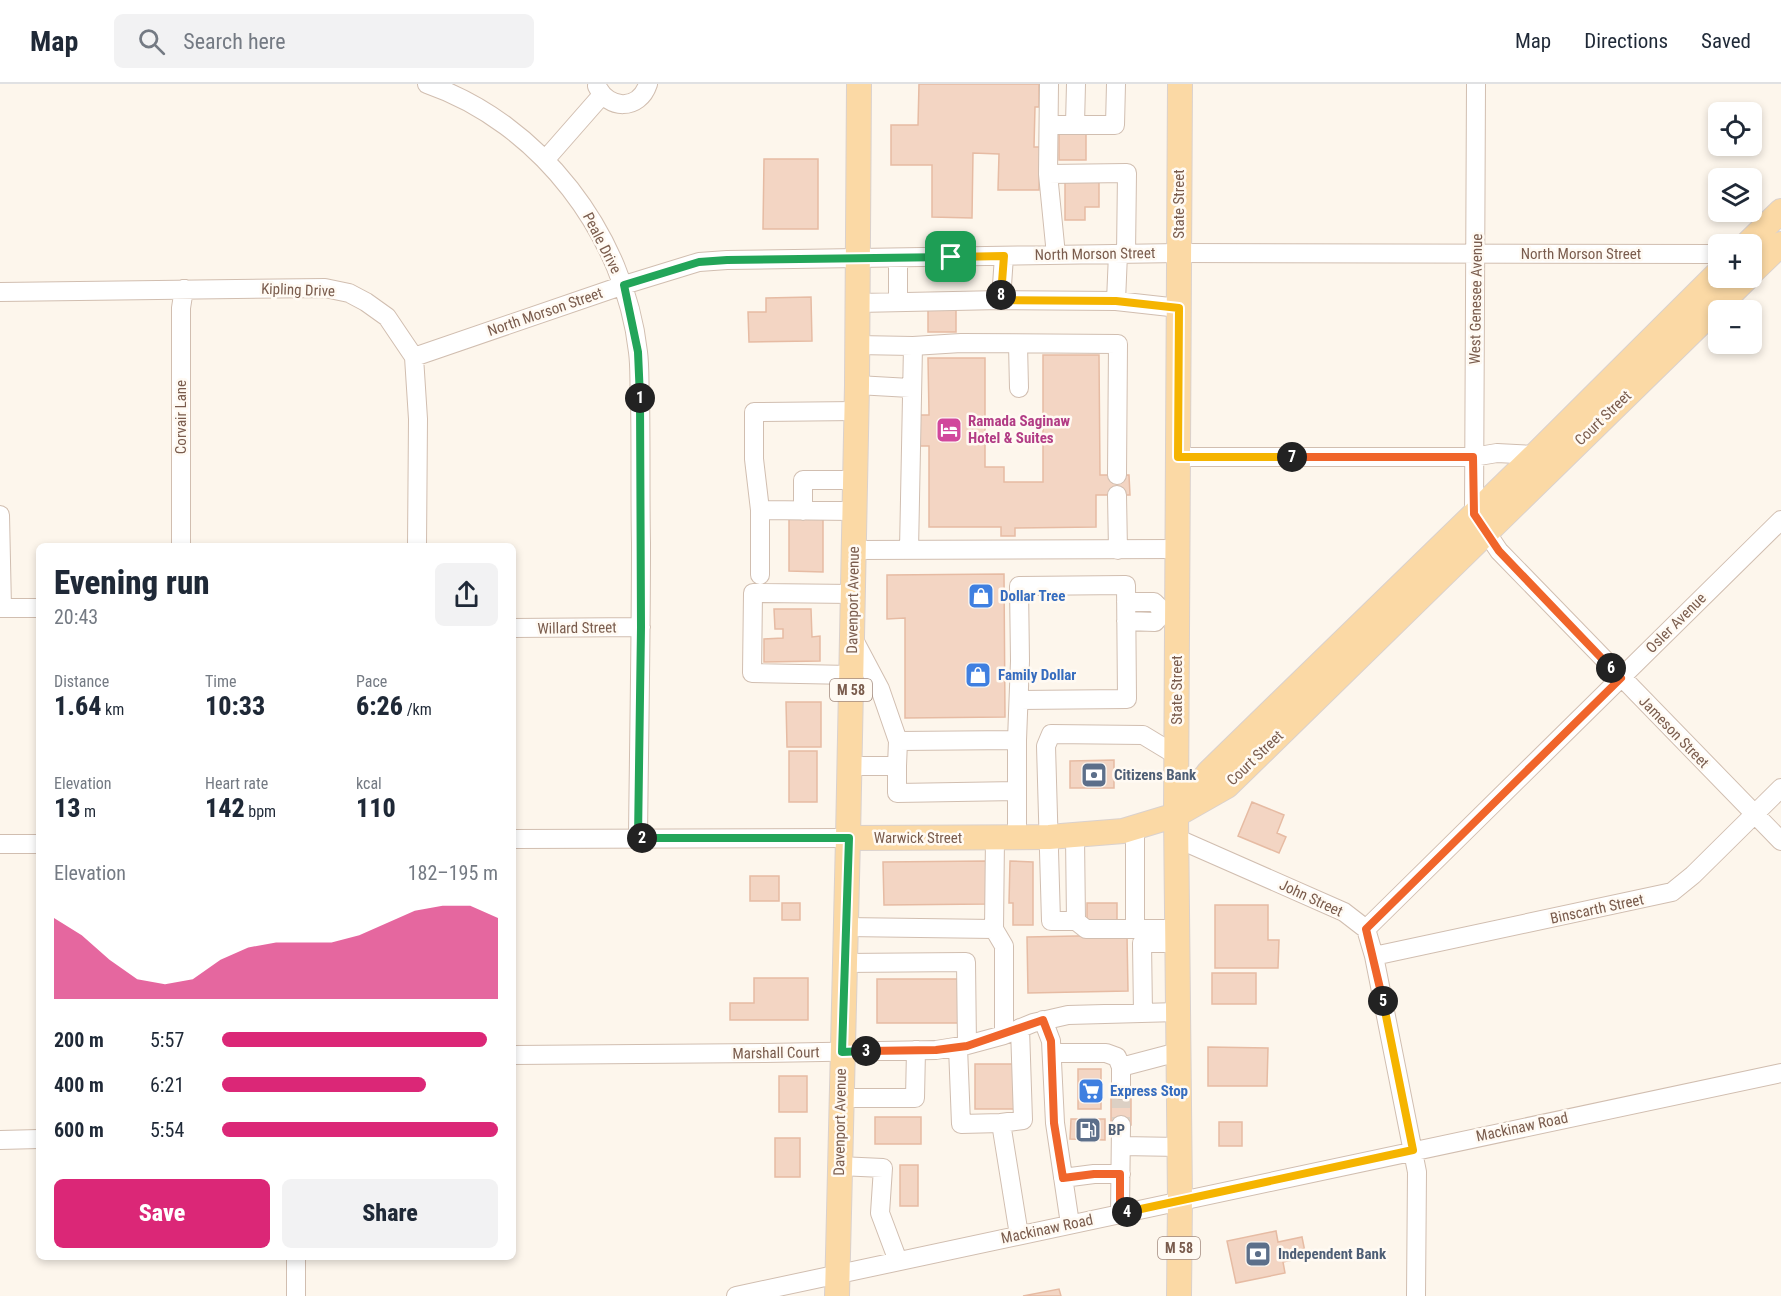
<!DOCTYPE html>
<meta charset="utf-8">
<style>
body{margin:0;font-family:"Roboto Condensed",sans-serif;background:#f2f2f3;color:#1f2937;height:100vh;display:flex;flex-direction:column;font-size:22px;white-space:nowrap}
*{box-sizing:border-box;margin:0}
p{font-size:20px;color:#747a83}
.icon{flex:none;width:33px;height:33px;fill:none;stroke:currentColor;stroke-width:2;stroke-linecap:round;stroke-linejoin:round}
.map{position:relative;flex:1;overflow:hidden}
.side{position:absolute;left:36px;top:459px;width:480px;height:717px;display:flex;flex-direction:column;background:#fff;border-radius:9px;box-shadow:0 3px 9px #0003}
.side>*{flex:none}
.controls{position:absolute;left:1708px;top:18px;display:grid;gap:12px}
.controls a{display:grid;place-items:center;width:54px;height:54px;border-radius:9px;background:#fff;box-shadow:0 3px 9px #0003;font-size:30px}
.pin{position:absolute;display:grid;place-items:center;width:51px;height:51px;color:#fff;margin:-26px;border-radius:12px;box-shadow:0 3px 9px #0006}
.km{position:absolute;width:30px;height:30px;margin:-15px;border-radius:50%;background:#222;color:#fff;font-size:16px;line-height:30px;text-align:center}
.round{display:grid;place-items:center;flex:none;width:63px;height:63px;border-radius:9px;background:#f2f2f3}
.summary{display:flex;align-items:center;justify-content:space-between;height:102px;padding:0 18px}
h1{font-size:33px;font-weight:800;line-height:45px}
.stats{display:grid;grid-template-columns:repeat(3,1fr);gap:9px;height:102px;padding:6px 18px}
.stats div{display:grid;align-content:center}
.stats b{font-size:26px;font-weight:800}
.stats small{font-size:16px;font-weight:400}
.stats p{font-size:16px}
.chart{height:168px;padding:12px 18px}
.chart p{display:flex;justify-content:space-between}
.chart svg{width:100%;height:108px;margin-top:6px;fill:#db2777;opacity:.7}
.action{display:flex;gap:12px;margin-top:auto;padding:12px 18px}
.action a{flex:1;height:69px;border-radius:9px;background:#db2777;color:#fff;font-size:24px;font-weight:800;line-height:69px;text-align:center}
.action a+a{background:#f2f2f3;color:#1f2937}
ul{padding:0 18px;list-style:none;font-size:20px}
li{display:grid;grid-template-columns:96px 72px 1fr;align-items:center;height:45px}
li i{height:15px;border-radius:8px;background:#db2777}
header{display:flex;align-items:center;gap:36px;box-sizing:border-box;height:84px;padding:0 30px;background:#fff;border-bottom:2px solid #e0e1e3}
header strong{font-size:28px}
nav{display:flex;gap:33px;margin-inline-start:auto;font-size:21px}
.search{width:420px;height:54px;background:#f2f2f3;display:flex;align-items:center;gap:15px;box-sizing:border-box;padding:0 21px;border-radius:9px;color:#747a83;font-size:22px}
.map>svg:first-child{display:block}
</style>
<header>
<strong>Map</strong>
<div class="search"><svg class="icon" aria-label="search" viewBox="0 0 24 24"><circle cx="10" cy="10" r="6"/><path d="M15 15l6 6"/></svg>Search here</div>
<nav><a>Map</a><a>Directions</a><a>Saved</a></nav>
</header>
<div class="map">
<svg width="1781" height="1212" viewBox="0 0 1781 1212">
<rect width="100%" height="100%" fill="#fdf6ec"/>
<path fill="#f3d5c3" stroke="#e6bba3" stroke-width="1.5" d="M919 0H1039V23H1035L1034 63H1040L1039 106H998L999 70 973 69 972 134 932 133V81H891V41H918Z
M1059 50H1086V76H1059Z
M764 75H818V145H763Z
M1065 94H1099V123H1085V136H1065Z
M811 213 812 257 749 258 748 228H766V214Z
M928 225H956V248H928Z
M1043 271H1099L1100 391H1129L1130 411H1096V443L1015 444V452H1001V443H929V362H914V331H929L928 274H985V383H1004V398H1043Z
M789 434 823 435V488L789 487Z
M1004 490 1005 633 905 634V534L887 535V491Z
M774 525H811L812 553 820 552V577L764 578V555L783 554V545H775Z
M786 618H821V663H787Z
M789 667H817V718H789Z
M1114 676V704H1070V677Z
M1252 718 1284 731 1277 749 1286 753 1279 769 1238 752Z
M986 777 987 820 884 821 883 778Z
M1010 777 1033 778V841H1013V819H1009Z
M750 792H779V817H750Z
M782 819H800V836H782Z
M1087 819H1117V838H1087Z
M1215 821H1268V856H1279L1278 884H1215Z
M1127 851 1128 907 1028 909 1027 853Z
M1212 889H1256V920H1212Z
M754 894H808V936H730V919H754Z
M877 895H961V939H877Z
M1208 963 1268 964 1267 1002H1208Z
M975 980H1017V1025H975Z
M1078 985H1101V1025H1078Z
M779 992H807V1028H779Z
M1111 1006H1131V1041H1111Z
M875 1033H921V1060H875Z
M1071 1035H1105V1056L1070 1055Z
M1219 1038H1242V1062H1219Z
M775 1054H800V1093H775Z
M900 1081H918V1122H900Z
M1276 1147 1278 1158 1302 1153 1306 1173 1283 1178 1285 1189 1236 1199 1227 1157Z
M1059 1205 1061 1212H1023Z"/>
<g fill="none" stroke-linecap="round" stroke-linejoin="round">
<path stroke="#dcd0c4" stroke-width="18" stroke-dasharray="18 9" stroke-linecap="butt" d="M1121 1006V1041"/>
<g stroke="#d1beb0" stroke-width="20">
<path id="minor" d="M427 0C540 39 625 151 638 268 640 283 639 299 640 314 641 362 640 411 641 459 641 557 639 656 638 754
M1476 0 1474 430 1499 467 1781 757
M597 2C608 26 639 27 648 0
M1075 40 1076 0
M1049 41H1115L1116 0
M545 76 602 11
M1048 90 1049 0
M1056 171 1048 90 1127 89 1126 170
M898 174V217
M0 208 325 204 349 209 366 218 387 233 414 273 418 335 417 462
M1001 216 1116 217 1179 224
M1116 217 1118 170
M858 219 1001 216 1004 172
M1018 260 1019 304
M857 261 913 262 961 259 1118 260 1117 391
M414 273 624 201 699 178 727 176 1179 169 1719 170
M857 301 910 304
M1178 373H1473L1497 369 1535 371
M1117 411 1118 466
M760 426 754 375V328L856 327
M803 427V396H855
M0 431 2 524
M181 462V224L184 205
M854 466 1178 465
M909 466 913 262
M760 491V426L854 427
M1126 518H1154L1164 528
M0 524H39
M1126 537 1155 538 1164 528H1177
M513 544 641 543
M853 554 880 605 898 657
M851 591 752 589 753 509 853 510
M1017 656 1020 577 1019 502 1126 501 1127 615 1019 616
M850 682H897V709L1017 707V753
M897 682 898 657 1017 656V707
M1135 744V845H1177
M1075 753 1076 837H1051L1046 662 1051 650 1143 651 1176 671
M1176 754 1344 828 1366 845 1374 872 1417 1088 1416 1212
M513 755 848 754
M0 760H39
M1076 837 1086 845H1135
M846 843 994 845 995 753
M994 845 1004 862V951
M1366 845 1781 436
M1374 872 1672 808 1693 791 1781 704
M844 879 966 878 967 961
M1143 929 1142 859H1177
M1043 936 1051 957 1055 1039 1070 1140
M958 963 961 1040 1001 1039 1019 1151
M1052 969H1106L1117 973 1121 983V1006
M513 971 765 969 936 966 967 961 1004 951 1033 939 1068 931 1178 928
M1121 983 1178 968
M841 1014H915L916 966
M1001 1039 1023 1036 1020 944
M0 1056 39 1055
M1121 1062 1180 1063
M839 1082 883 1084 880 1129 898 1177
M1063 1094 1094 1090H1121
M1120 1129 1121 1041
M296 1212V1173
M736 1212 1781 989"/>
</g>
<g stroke="#dad1cd" stroke-width="26">
<path id="major" d="M1747 160 1781 127
M1752 188 1781 160
M1183 722 1209 688 1535 371 1719 188
M848 754 1049 753 1123 747 1176 731 1227 702 1747 194
M837 1212 848 754 857 301 859 0
M1179 1212 1180 1116 1176 731 1180 0"/>
</g>
<use href="#minor" stroke="#fff" stroke-width="18"/>
<use href="#major" stroke="#fbd9a5" stroke-width="24"/>
</g>
<g fill="none" stroke-linecap="round" stroke-linejoin="round">
<g stroke="#fff" stroke-width="12">
<path id="split-1" d="M640 314 638 268 624 201 699 178 727 176 951 173"/>
</g>
<g stroke="#fff" stroke-width="12">
<path id="split-2" d="M640 314 641 543 638 754H642"/>
</g>
<g stroke="#fff" stroke-width="12">
<path id="split-3" d="M642 754H849L842 968 866 967"/>
</g>
<g stroke="#fff" stroke-width="12">
<path id="split-4" d="M866 967 936 966 967 962 1043 936 1051 957 1054 1039 1063 1094 1094 1090H1120V1129L1127 1128"/>
</g>
<g stroke="#fff" stroke-width="12">
<path id="split-5" d="M1127 1128 1413 1066 1383 917"/>
</g>
<g stroke="#fff" stroke-width="12">
<path id="split-6" d="M1383 917 1366 845 1621 594 1611 584"/>
</g>
<g stroke="#fff" stroke-width="12">
<path id="split-7" d="M1292 373H1473L1474 430 1499 467 1611 584"/>
</g>
<g stroke="#fff" stroke-width="12">
<path id="split-8" d="M1001 211V216L1116 217 1179 224 1178 373H1292"/>
</g>
<g stroke="#fff" stroke-width="12">
<path id="split-9" d="M951 173 1004 172 1001 211"/>
</g>
<use href="#split-1" stroke="#22a559" stroke-width="8"/>
<use href="#split-2" stroke="#22a559" stroke-width="8"/>
<use href="#split-3" stroke="#22a559" stroke-width="8"/>
<use href="#split-4" stroke="#f0652b" stroke-width="8"/>
<use href="#split-5" stroke="#f5b400" stroke-width="8"/>
<use href="#split-6" stroke="#f0652b" stroke-width="8"/>
<use href="#split-7" stroke="#f0652b" stroke-width="8"/>
<use href="#split-8" stroke="#f5b400" stroke-width="8"/>
<use href="#split-9" stroke="#f5b400" stroke-width="8"/>
</g>
<defs>
<g id="hotel-square" transform="scale(1.35)"><rect x="-9" y="-9" width="18" height="18" rx="4" fill="#d1479c" stroke="#fffaf3"/><path d="M-6-4.5h1.5V1H6V5H4.5V3h-9V5H-6ZM-4 0a1.8 1.8 0 1 1 3.6 0ZM.5 0V-2.5h3Q6-2.5 6 0Z" fill="#fff"/></g>
<g id="shop-square" transform="scale(1.35)"><rect x="-9" y="-9" width="18" height="18" rx="4" fill="#3f7fe0" stroke="#fffaf3"/><path d="M-5-2.5h2.3a2.7 3.5 0 0 1 5.4 0H5L5.5 6h-11ZM-1.5-2.5h3a1.5 2.3 0 0 0-3 0Z" fill="#fff"/></g>
<g id="bank-square" transform="scale(1.35)"><rect x="-9" y="-9" width="18" height="18" rx="4" fill="#5c6f8a" stroke="#fffaf3"/><path d="M-6-4H6V4H-6ZM0-2.3a2.3 2.3 0 1 0 0 4.6a2.3 2.3 0 1 0 0-4.6Z" fill="#fff"/></g>
<g id="supermarket-square" transform="scale(1.35)"><rect x="-9" y="-9" width="18" height="18" rx="4" fill="#3f7fe0" stroke="#fffaf3"/><path d="M-6-5.5h2.5l.6 2H6L4.5 2H-2.5L-4.4-4H-6ZM-1.5 3.2a1.3 1.3 0 1 0 .1 0ZM3 3.2a1.3 1.3 0 1 0 .1 0Z" fill="#fff"/></g>
<g id="fuel-square" transform="scale(1.35)"><rect x="-9" y="-9" width="18" height="18" rx="4" fill="#5c6f8a" stroke="#fffaf3"/><path d="M-5.5-6h7V0h2V4h1.3V-2.5L3-4.5l.8-.8L6-3V5H2.5V1h-1V6h-7ZM-4.2-4.7v3.2H.2V-4.7Z" fill="#fff"/></g>
</defs>
<g fill-rule="evenodd">
<use href="#hotel-square" x="949" y="346"/>
<use href="#shop-square" x="981" y="512"/>
<use href="#shop-square" x="978" y="591"/>
<use href="#bank-square" x="1094" y="691"/>
<use href="#supermarket-square" x="1091" y="1007"/>
<use href="#fuel-square" x="1088" y="1046"/>
<use href="#bank-square" x="1258" y="1170"/>
</g>
<g text-anchor="middle" stroke-width="5" stroke-linejoin="round" paint-order="stroke">
<g fill="#fffaf3" stroke="#a28b7f" stroke-width="1.5">
<rect x="830" y="595" width="42" height="22" rx="4.5"/>
<rect x="1158" y="1153" width="42" height="22" rx="4.5"/>
</g>
<g font-size="14" font-weight="bold" fill="#7a5c4d">
<text x="851" y="611">M 58</text>
<text x="1179" y="1169">M 58</text>
</g>
<g font-size="15" fill="#7a5c4d" stroke="#fffaf3">
<text transform="translate(1179 120) rotate(-90)" y="5">State Street</text>
<text transform="translate(602 159) rotate(63)" y="5">Peale Drive</text>
<text transform="translate(1095 170) rotate(-1)" y="5">North Morson Street</text>
<text x="1581" y="175">North Morson Street</text>
<text transform="translate(298 206) rotate(2)" y="5">Kipling Drive</text>
<text transform="translate(1476 215) rotate(-89)" y="5">West Genesee Avenue</text>
<text transform="translate(545 228) rotate(-19)" y="5">North Morson Street</text>
<text transform="translate(181 333) rotate(-90)" y="5">Corvair Lane</text>
<text transform="translate(1603 334) rotate(-44)" y="5">Court Street</text>
<text transform="translate(853 516) rotate(-89)" y="5">Davenport Avenue</text>
<text transform="translate(1676 539) rotate(-45)" y="5">Osler Avenue</text>
<text transform="translate(577 544) rotate(-1)" y="5">Willard Street</text>
<text transform="translate(1177 606) rotate(-90)" y="5">State Street</text>
<text transform="translate(1674 648) rotate(46)" y="5">Jameson Street</text>
<text transform="translate(1255 674) rotate(-44)" y="5">Court Street</text>
<text x="918" y="759">Warwick Street</text>
<text transform="translate(1311 814) rotate(25)" y="5">John Street</text>
<text transform="translate(1597 825) rotate(-12)" y="5">Binscarth Street</text>
<text transform="translate(776 969) rotate(-1)" y="5">Marshall Court</text>
<text transform="translate(840 1038) rotate(-89)" y="5">Davenport Avenue</text>
<text transform="translate(1522 1043) rotate(-12)" y="5">Mackinaw Road</text>
<text transform="translate(1047 1145) rotate(-12)" y="5">Mackinaw Road</text>
</g>
<g font-size="15" font-weight="bold" fill="#b23c85" stroke="#fffaf3" text-anchor="start">
<text x="968" y="342">Ramada Saginaw<tspan x="968" dy="17">Hotel &amp; Suites</tspan></text>
</g>
<g font-size="15" font-weight="bold" fill="#366cbe" stroke="#fffaf3" text-anchor="start">
<text x="1000" y="517">Dollar Tree</text>
<text x="998" y="596">Family Dollar</text>
<text x="1110" y="1012">Express Stop</text>
</g>
<g font-size="15" font-weight="bold" fill="#4e5e75" stroke="#fffaf3" text-anchor="start">
<text x="1114" y="696">Citizens Bank</text>
<text x="1108" y="1051">BP</text>
<text x="1278" y="1175">Independent Bank</text>
</g>
</g>
</svg>
<div class="controls">
<a><svg class="icon" aria-label="locate" viewBox="0 0 24 24"><circle cx="12" cy="12" r="6"/><path d="M12 2v4M12 18v4M2 12h4M18 12h4"/></svg></a>
<a><svg class="icon" aria-label="layers" viewBox="0 0 24 24"><path d="M12 4l9 5-9 5-9-5zM3 14l9 5 9-5"/></svg></a>
<a>+</a>
<a>−</a>
</div>
<div class="pin" style="left:951px;top:173px;background:#1e9e55"><svg class="icon" aria-label="arrive" viewBox="0 0 24 24"><path d="M6 21V4h12l-3 4 3 4H6"/></svg></div>
<b class="km" style="left:640px;top:314px">1</b>
<b class="km" style="left:642px;top:754px">2</b>
<b class="km" style="left:866px;top:967px">3</b>
<b class="km" style="left:1127px;top:1128px">4</b>
<b class="km" style="left:1383px;top:917px">5</b>
<b class="km" style="left:1611px;top:584px">6</b>
<b class="km" style="left:1292px;top:373px">7</b>
<b class="km" style="left:1001px;top:211px">8</b>
<section class="side">
<div class="summary"><div><h1>Evening run</h1><p>20:43</p></div><a class="round"><svg class="icon" aria-label="share" viewBox="0 0 24 24"><path d="M12 15V3M7 8l5-5 5 5M5 13v7h14v-7"/></svg></a></div>
<div class="stats">
<div><p>Distance</p><b>1.64<small> km</small></b></div>
<div><p>Time</p><b>10:33</b></div>
<div><p>Pace</p><b>6:26<small> /km</small></b></div>
</div>
<div class="stats">
<div><p>Elevation</p><b>13<small> m</small></b></div>
<div><p>Heart rate</p><b>142<small> bpm</small></b></div>
<div><p>kcal</p><b>110</b></div>
</div>
<div class="chart"><p><span>Elevation</span>182–195 m</p>
<svg viewBox="0 0 160 44" preserveAspectRatio="none"><path d="M0 44V11L10 18L20 28L30 36L40 38L50 36L60 28L70 23L80 21L90 21L100 21L110 18L120 13L130 8L140 6L150 6L160 11V44z"/></svg>
</div>
<ul>
<li><b>200 m</b>5:57<i style="width:96%"></i></li>
<li><b>400 m</b>6:21<i style="width:74%"></i></li>
<li><b>600 m</b>5:54<i style="width:100%"></i></li>
</ul>
<div class="action"><a>Save</a><a>Share</a></div>
</section>
</div>
